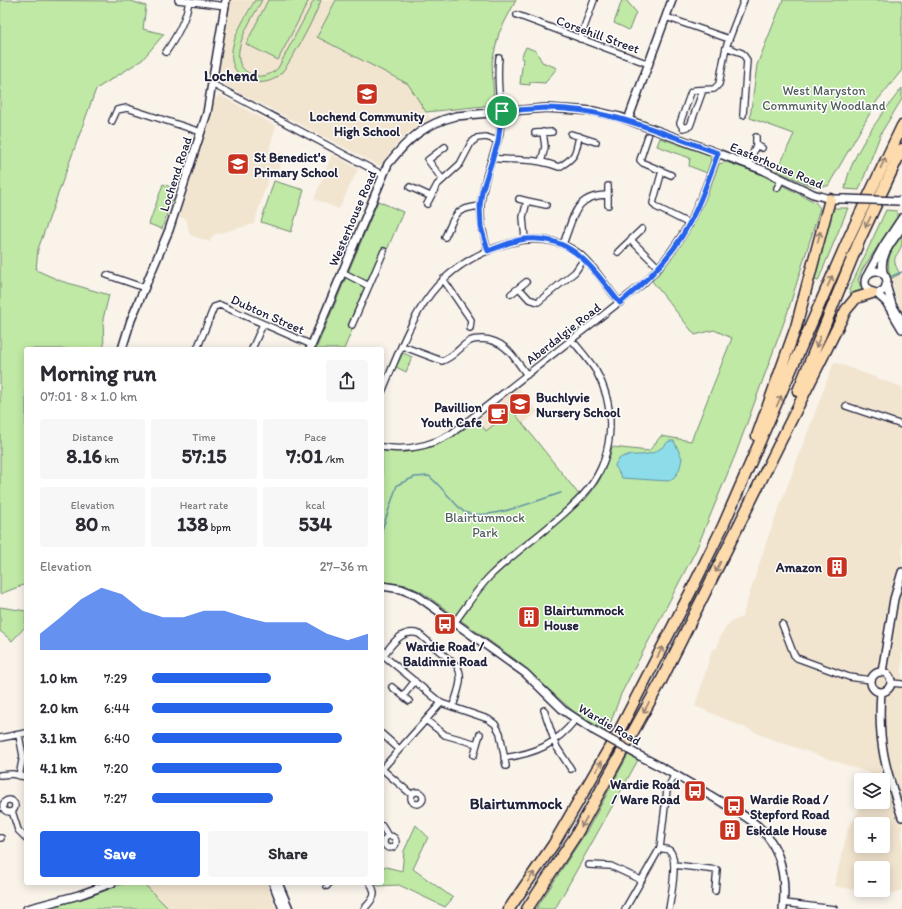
<!DOCTYPE html>
<meta charset="utf-8">
<style>
body{margin:0;font-family:Itim,sans-serif;background:#f7f7f7;color:#2b2b33;height:100vh;display:flex;flex-direction:column;font-size:15px;white-space:nowrap}
*{box-sizing:border-box;margin:0}
p{font-size:13px;color:#7c7c81}
.icon{flex:none;width:22px;height:22px;fill:none;stroke:currentColor;stroke-width:2;stroke-linecap:round;stroke-linejoin:round}
.map{position:relative;flex:1;overflow:hidden}
.details{position:absolute;left:24px;top:347px;width:360px;height:538px;display:flex;flex-direction:column;background:#fff;border-radius:4px;box-shadow:0 2px 10px #0003}
.details>*{flex:none}
.fabs{position:absolute;left:854px;top:773px;display:grid;gap:8px}
.fabs a{display:grid;place-items:center;width:36px;height:36px;border-radius:4px;background:#fff;box-shadow:0 2px 10px #0003;font-size:20px}
.pin{position:absolute;display:grid;place-items:center;width:34px;height:34px;color:#fff;margin:-17px;border:2px solid #fff;border-radius:50%;box-shadow:0 1px 4px #0007}
.round{display:grid;place-items:center;flex:none;width:42px;height:42px;border-radius:4px;background:#f7f7f7}
.summary{display:flex;align-items:center;justify-content:space-between;height:68px;padding:0 16px}
h1{font-size:22px;font-weight:700;line-height:30px}
.metrics{display:grid;grid-template-columns:repeat(3,1fr);gap:6px;height:68px;padding:4px 16px}
.metrics div{display:grid;align-content:center;border-radius:4px;background:#f7f7f7;text-align:center}
.metrics b{font-size:20px;font-weight:700}
.metrics small{font-size:11px;font-weight:400}
.metrics p{font-size:11px}
.chart{height:112px;padding:8px 16px}
.chart p{display:flex;justify-content:space-between}
.chart svg{width:100%;height:72px;margin-top:4px;fill:#2563eb;opacity:.7}
.primary-button{display:flex;gap:8px;margin-top:auto;padding:8px 16px}
.primary-button a{flex:1;height:46px;border-radius:4px;background:#2563eb;color:#fff;font-size:16px;font-weight:700;line-height:46px;text-align:center}
.primary-button a+a{background:#f7f7f7;color:#2b2b33}
ul{padding:0 16px;list-style:none;font-size:13px}
li{display:grid;grid-template-columns:64px 48px 1fr;align-items:center;height:30px}
li i{height:10px;border-radius:5px;background:#2563eb}
.map>svg:first-child{display:block}
</style>
<div class="map">
<svg width="902" height="909" viewBox="0 0 902 909">
<rect width="100%" height="100%" fill="#f9f3ea"/>
<filter id="ink" filterUnits="userSpaceOnUse"><feTurbulence type="fractalNoise" baseFrequency=".025" numOctaves="2"/><feDisplacementMap in="SourceGraphic" scale="8" xChannelSelector="R" yChannelSelector="G"/><feConvolveMatrix kernelMatrix="1 2 1 2 8 2 1 2 1" color-interpolation-filters="sRGB"/></filter>
<g filter="url(#ink)">
<path fill="#f2e5d0" fill-rule="evenodd" d="M230 0H516L499 33 491 65 426 112 431 119 413 129 401 139 380 166 221 83 218 78Z
M220 95 276 126 269 149 284 154 278 173 269 176 254 224 213 235 210 242 190 235 186 219 179 217 215 99Z
M332 154 358 169 339 209 314 199Z
M900 274 902 277V313L890 279Z
M834 362 902 387V890L885 896 834 886 848 829 864 802H883V780H876L878 776 771 739 695 706 712 650 717 648 720 636 730 622 742 617 767 540ZM861 824H883V846H861ZM861 868H883V890H861Z
M518 387 538 412 523 424 512 410 486 431 477 420Z
M143 883H267L276 909H169Z"/>
<path fill="#c0e9a5" stroke="#718670" d="M0 0 131 1 146 6 143 29 164 34 142 60 96 89 38 249 36 270 61 281 109 295 103 319 104 349H26V584L0 594Z
M255 0H262C253 18 220 63 253 75 262 78 271 75 278 68L314 0H321C317 13 288 70 277 77 269 83 258 84 248 80 213 63 243 22 255 0Z
M268 0H305L308 2 278 60 246 44Z
M336 0H516L499 33 492 62 494 105 426 112 408 84 317 37Z
M622 0H626L636 12 629 30 614 23Z
M783 0H902V70L877 101 828 186H812L777 171 794 134 750 118 757 65Z
M526 47 536 51 542 62 557 68 545 83 530 82V85L520 84 523 59 521 58Z
M902 88V99L881 133 859 190 845 189C850 154 881 115 902 88Z
M660 138 709 155 711 160 707 173 689 166 690 158 657 146Z
M726 162 758 173 815 202 820 208 787 314 736 453 696 550 621 694 607 732 574 712 516 660 423 593 407 585 382 582V451C423 455 445 444 477 420L486 431 512 410 584 501C598 486 608 467 612 447L649 451 661 436 691 441 732 338 714 330 695 335 652 281C687 245 702 210 719 164Z
M274 181 304 190 291 232 261 222Z
M163 184 175 189 162 229 149 224Z
M378 201 403 212 387 250 382 248 348 325 352 330 344 349H316Z
M832 208H848L818 281 814 280Z
M886 210 897 211V217L862 270 858 280 862 290 851 295 849 290Z
M902 234C902 236 902 241 902 244 898 258 889 255 900 274L890 279C886 257 890 252 902 234Z
M403 353 412 357 406 372 396 367Z
M0 607 26 611 25 627 12 641 0 631Z
M628 755 638 760 555 909H536L588 829Z
M416 825 428 837 413 869 453 898 445 907 399 885 378 886 375 883H382V866L402 871 404 851Z
M125 883H143L169 909H44L88 897Z"/>
<path fill="#8ddcea" stroke="#6292a4" d="M669 441H674L682 458C680 468 679 476 668 481L622 478 615 466C619 451 635 457 648 454 656 453 664 446 669 441Z"/>
<g fill="none" stroke-linecap="round" stroke-linejoin="round">
<path stroke="#6292a4" stroke-width="1.5" d="M892 276 902 272
M382 530 397 485 415 477 429 476C437 482 459 509 464 512 487 522 538 500 561 493"/>
<g stroke="#22223b" stroke-width="8">
<path id="minor" d="M178 0 226 6
M517 15 649 64
M666 17 729 39
M580 39 594 0
M726 47 742 53 747 60 743 115
M166 52C177 36 186 20 189 1
M212 84 383 175
M703 90 690 126 683 128 680 123 691 92 695 90 714 89 719 84 726 47 744 0
M112 121 117 110 127 108 201 132
M535 133 552 132
M571 134 596 142
M648 136 640 160 643 163 662 171 653 203 656 207 690 224
M756 145 762 148
M492 158C503 160 513 159 524 160 536 160 548 163 559 167 575 158 576 154 579 136
M541 162 545 147 543 132
M749 165 756 145V137
M662 171 671 175
M442 179 428 160 445 147
M410 187 430 196
M777 188 782 179
M519 199 527 201
M427 204 437 185 460 164 471 143 477 138 486 137 498 141
M608 205V186
M445 237C456 214 454 209 480 206
M525 239 523 217 527 201 546 205
M631 240 659 268
M563 244C574 217 574 195 608 195
M488 251C477 215 479 199 490 164 493 153 498 143 500 132 502 107 496 82 499 58
M618 252 642 229
M342 272 369 286
M107 275 145 288
M443 279 471 320 470 328
M519 288 529 299 538 302 575 272 584 259
M511 294 526 282
M352 325 384 251
M402 346 442 361C456 356 459 347 470 341 474 339 478 339 482 339 506 340 514 358 527 375
M197 349 214 307 220 305 312 345
M252 349 263 324
M382 392C412 321 428 266 510 243 532 237 557 238 577 252 594 265 606 286 620 303
M846 406 902 425
M382 447C406 451 430 446 451 434L644 283C685 241 699 207 718 153
M454 623C466 607 477 589 491 575 520 547 556 525 583 495 614 462 618 410 596 371 589 360 580 350 572 340
M782 624 794 655 797 658 849 677 871 680
M383 655 441 703 488 719 495 724 500 733 506 766
M382 657C392 645 401 628 419 634L457 666C465 678 456 695 453 707
M891 683 902 684
M392 687 409 701
M403 696 415 681
M544 710 556 746 571 769
M426 720 445 735 477 744 474 755
M382 734 399 749
M19 735 23 756 19 776
M0 738 26 733
M477 744 480 734
M504 758C537 753 555 745 576 719
M382 769 441 703
M382 769 412 795
M0 775 12 774 26 777
M411 798a6 6 0 1 1 12 0a6 6 0 1 1-12 0Z
M3 806a6 6 0 1 1 12 0a6 6 0 1 1-12 0Z
M12 811 18 830 26 838
M382 826 388 836
M384 842a6 6 0 1 1 12 0a6 6 0 1 1-12 0Z
M0 838H1
M660 848C662 849 667 849 669 850 679 857 671 897 669 909
M589 865 611 866 641 880
M674 865 717 870 715 891
M327 886 329 883
M784 903 834 909
M364 909C373 899 378 895 370 883
M625 909 660 848 667 790 675 774"/>
</g>
<g stroke="#22223b" stroke-width="10">
<path id="tertiary" d="M628 120 672 0
M865 282a11 11 0 1 1 22 0a11 11 0 1 1-22 0Z
M868 274 884 245 902 218
M884 275C877 257 893 241 902 227
M886 285 892 305 902 321
M876 293 886 302 902 329
M122 349 131 320 169 230 207 113 226 0
M310 349 388 164C408 139 424 124 456 116L546 108 594 111 620 117 763 170 813 194 830 199H845
M382 586 401 589 416 595 525 673 563 710 593 730
M882 672 894 599 902 572
M871 682a10 10 0 1 1 20 0a10 10 0 1 1-20 0Z
M881 692C877 742 886 771 902 817
M638 755C664 768 688 782 713 797 729 807 748 816 761 829 782 850 786 881 783 909
M273 883 283 909
M278 883 289 909
M27 909 79 895 112 883"/>
</g>
<g stroke="#22223b" stroke-width="13">
<path id="motorway" d="M798 391 860 239 902 149
M757 436 796 327 830 199
M509 909 553 845 619 731 690 593 723 526 850 235 902 126
M527 909 576 835 660 683 846 310 856 298 872 293"/>
</g>
<use href="#minor" stroke="#fff" stroke-width="5.5"/>
<use href="#tertiary" stroke="#fff" stroke-width="7"/>
<use href="#motorway" stroke="#fedbac" stroke-width="10"/>
<g stroke="#22223b" stroke-width="10" stroke-linecap="butt">
<path id="tertiary-bridge" d="M845 199 899 201
M593 730 638 755"/>
</g>
<use href="#tertiary-bridge" stroke="#fff" stroke-width="7"/>
</g>
<defs><path id="oneway-shaft" d="M-6 0H5M1.5-3L5.5 0L1.5 3" fill="none" stroke-width="1.6" stroke-linecap="round" stroke-linejoin="round"/></defs>
<g stroke="#907e74">
<use href="#oneway-shaft" transform="translate(883 163) rotate(-65)"/>
<use href="#oneway-shaft" transform="translate(868 222) rotate(115)"/>
<use href="#oneway-shaft" transform="translate(819 237) rotate(-76)"/>
<use href="#oneway-shaft" transform="translate(830 281) rotate(-67)"/>
<use href="#oneway-shaft" transform="translate(818 342) rotate(112)"/>
<use href="#oneway-shaft" transform="translate(779 401) rotate(-66)"/>
<use href="#oneway-shaft" transform="translate(718 567) rotate(116)"/>
<use href="#oneway-shaft" transform="translate(660 652) rotate(-63)"/>
<use href="#oneway-shaft" transform="translate(646 708) rotate(118)"/>
<use href="#oneway-shaft" transform="translate(599 766) rotate(-60)"/>
<use href="#oneway-shaft" transform="translate(584 822) rotate(120)"/>
<use href="#oneway-shaft" transform="translate(531 877) rotate(-55)"/>
</g>
</g>
<g fill="none" stroke-linecap="round" stroke-linejoin="round" filter="url(#ink)">
<g stroke="#fff" stroke-width="8">
<path id="route" d="M546 108C609 108 661 133 718 153 693 224 679 255 620 303 593 270 574 235 526 239 513 240 500 247 488 251L481 227 480 206 482 191 498 142 502 111Z"/>
</g>
<use href="#route" stroke="#2563eb" stroke-width="5"/>
</g>
<defs>
<g id="school-square" transform="scale(1.15)"><rect x="-9" y="-9" width="18" height="18" rx="4" fill="#c8321e" stroke="#fff"/><path d="M0-5L7-2L0 1L-7-2ZM-4 1L0 2.5L4 1V4Q0 6-4 4Z" fill="#fff"/></g>
<g id="cafe-square" transform="scale(1.15)"><rect x="-9" y="-9" width="18" height="18" rx="4" fill="#c8321e" stroke="#fff"/><path d="M-5.5-4.5H6V0H3Q3 3.5 0 3.5H-2.5Q-5.5 3.5-5.5 0ZM3-3.2v2h1.7v-2ZM-6 4.5H4V6H-6Z" fill="#fff"/></g>
<g id="building-square" transform="scale(1.15)"><rect x="-9" y="-9" width="18" height="18" rx="4" fill="#c8321e" stroke="#fff"/><path d="M-4-6H4V6H1V3H-1V6H-4ZM-2.5-4.3h1.7v1.8h-1.7ZM.8-4.3h1.7v1.8H.8ZM-2.5-1h1.7V.8h-1.7ZM.8-1h1.7V.8H.8Z" fill="#fff"/></g>
<g id="bus-square" transform="scale(1.15)"><rect x="-9" y="-9" width="18" height="18" rx="4" fill="#c8321e" stroke="#fff"/><path d="M-5-6H5V4H4V6H2V4H-2V6H-4V4H-5ZM-3.5-4V0h7V-4ZM-3.5 1.2v1.5H-2V1.2ZM2 1.2v1.5H3.5V1.2Z" fill="#fff"/></g>
</defs>
<g fill-rule="evenodd">
<use href="#school-square" x="367" y="94"/>
<use href="#school-square" x="238" y="164"/>
<use href="#school-square" x="520" y="404"/>
<use href="#cafe-square" x="498" y="414"/>
<use href="#building-square" x="837" y="567"/>
<use href="#building-square" x="529" y="617"/>
<use href="#bus-square" x="445" y="624"/>
<use href="#bus-square" x="695" y="791"/>
<use href="#bus-square" x="734" y="806"/>
<use href="#building-square" x="730" y="830"/>
</g>
<g text-anchor="middle" stroke-width="3" stroke-linejoin="round" paint-order="stroke">
<g font-size="13" fill="#22223b" stroke="#fff">
<text transform="translate(598 34) rotate(20)" y="5">Corsehill Street</text>
<text transform="translate(777 165) rotate(23)" y="5">Easterhouse Road</text>
<text transform="translate(175 174) rotate(-72)" y="5">Lochend Road</text>
<text transform="translate(352 218) rotate(-67)" y="5">Westerhouse Road</text>
<text transform="translate(268 314) rotate(24)" y="5">Dubton Street</text>
<text transform="translate(563 333) rotate(-38)" y="5">Aberdalgie Road</text>
<text transform="translate(610 724) rotate(30)" y="5">Wardie Road</text>
</g>
<g font-size="13" fill="#515e5b" stroke="#fff">
<text x="824" y="95">West Maryston<tspan x="824" dy="15">Community Woodland</tspan></text>
<text x="485" y="522">Blairtummock<tspan x="485" dy="15">Park</tspan></text>
</g>
<g font-size="13" font-weight="bold" fill="#22223b" stroke="#fff" text-anchor="start">
<text x="367" y="121" text-anchor="middle">Lochend Community<tspan x="367" dy="15">High School</tspan></text>
<text x="254" y="162">St Benedict's<tspan x="254" dy="15">Primary School</tspan></text>
<text x="536" y="402">Buchlyvie<tspan x="536" dy="15">Nursery School</tspan></text>
<text x="482" y="412" text-anchor="end">Pavillion<tspan x="482" dy="15">Youth Cafe</tspan></text>
<text x="822" y="572" text-anchor="end">Amazon</text>
<text x="544" y="615">Blairtummock<tspan x="544" dy="15">House</tspan></text>
<text x="445" y="651" text-anchor="middle">Wardie Road /<tspan x="445" dy="15">Baldinnie Road</tspan></text>
<text x="680" y="789" text-anchor="end">Wardie Road<tspan x="680" dy="15">/ Ware Road</tspan></text>
<text x="750" y="804">Wardie Road /<tspan x="750" dy="15">Stepford Road</tspan></text>
<text x="746" y="835">Eskdale House</text>
</g>
<g font-size="15" font-weight="bold" fill="#22223b" stroke="#fff">
<text x="231" y="81">Lochend</text>
<text x="516" y="809">Blairtummock</text>
</g>
</g>
</svg>
<div class="fabs">
<a><svg class="icon" aria-label="layers" viewBox="0 0 24 24"><path d="M12 4l9 5-9 5-9-5zM3 14l9 5 9-5"/></svg></a>
<a>+</a>
<a>−</a>
</div>
<div class="pin" style="left:502px;top:111px;background:#1e9e55"><svg class="icon" aria-label="arrive" viewBox="0 0 24 24"><path d="M6 21V4h12l-3 4 3 4H6"/></svg></div>
<section class="details">
<div class="summary"><div><h1>Morning run</h1><p>07:01 · 8 × 1.0 km</p></div><a class="round"><svg class="icon" aria-label="share" viewBox="0 0 24 24"><path d="M12 15V3M7 8l5-5 5 5M5 13v7h14v-7"/></svg></a></div>
<div class="metrics">
<div><p>Distance</p><b>8.16<small> km</small></b></div>
<div><p>Time</p><b>57:15</b></div>
<div><p>Pace</p><b>7:01<small> /km</small></b></div>
</div>
<div class="metrics">
<div><p>Elevation</p><b>80<small> m</small></b></div>
<div><p>Heart rate</p><b>138<small> bpm</small></b></div>
<div><p>kcal</p><b>534</b></div>
</div>
<div class="chart"><p><span>Elevation</span>27–36 m</p>
<svg viewBox="0 0 160 44" preserveAspectRatio="none"><path d="M0 44V34L10 24L20 13L30 6L40 10L50 20L60 24L70 24L80 20L90 20L100 24L110 27L120 27L130 27L140 34L150 38L160 34V44z"/></svg>
</div>
<ul>
<li><b>1.0 km</b>7:29<i style="width:55%"></i></li>
<li><b>2.0 km</b>6:44<i style="width:84%"></i></li>
<li><b>3.1 km</b>6:40<i style="width:88%"></i></li>
<li><b>4.1 km</b>7:20<i style="width:60%"></i></li>
<li><b>5.1 km</b>7:27<i style="width:56%"></i></li>
</ul>
<div class="primary-button"><a>Save</a><a>Share</a></div>
</section>
</div>
